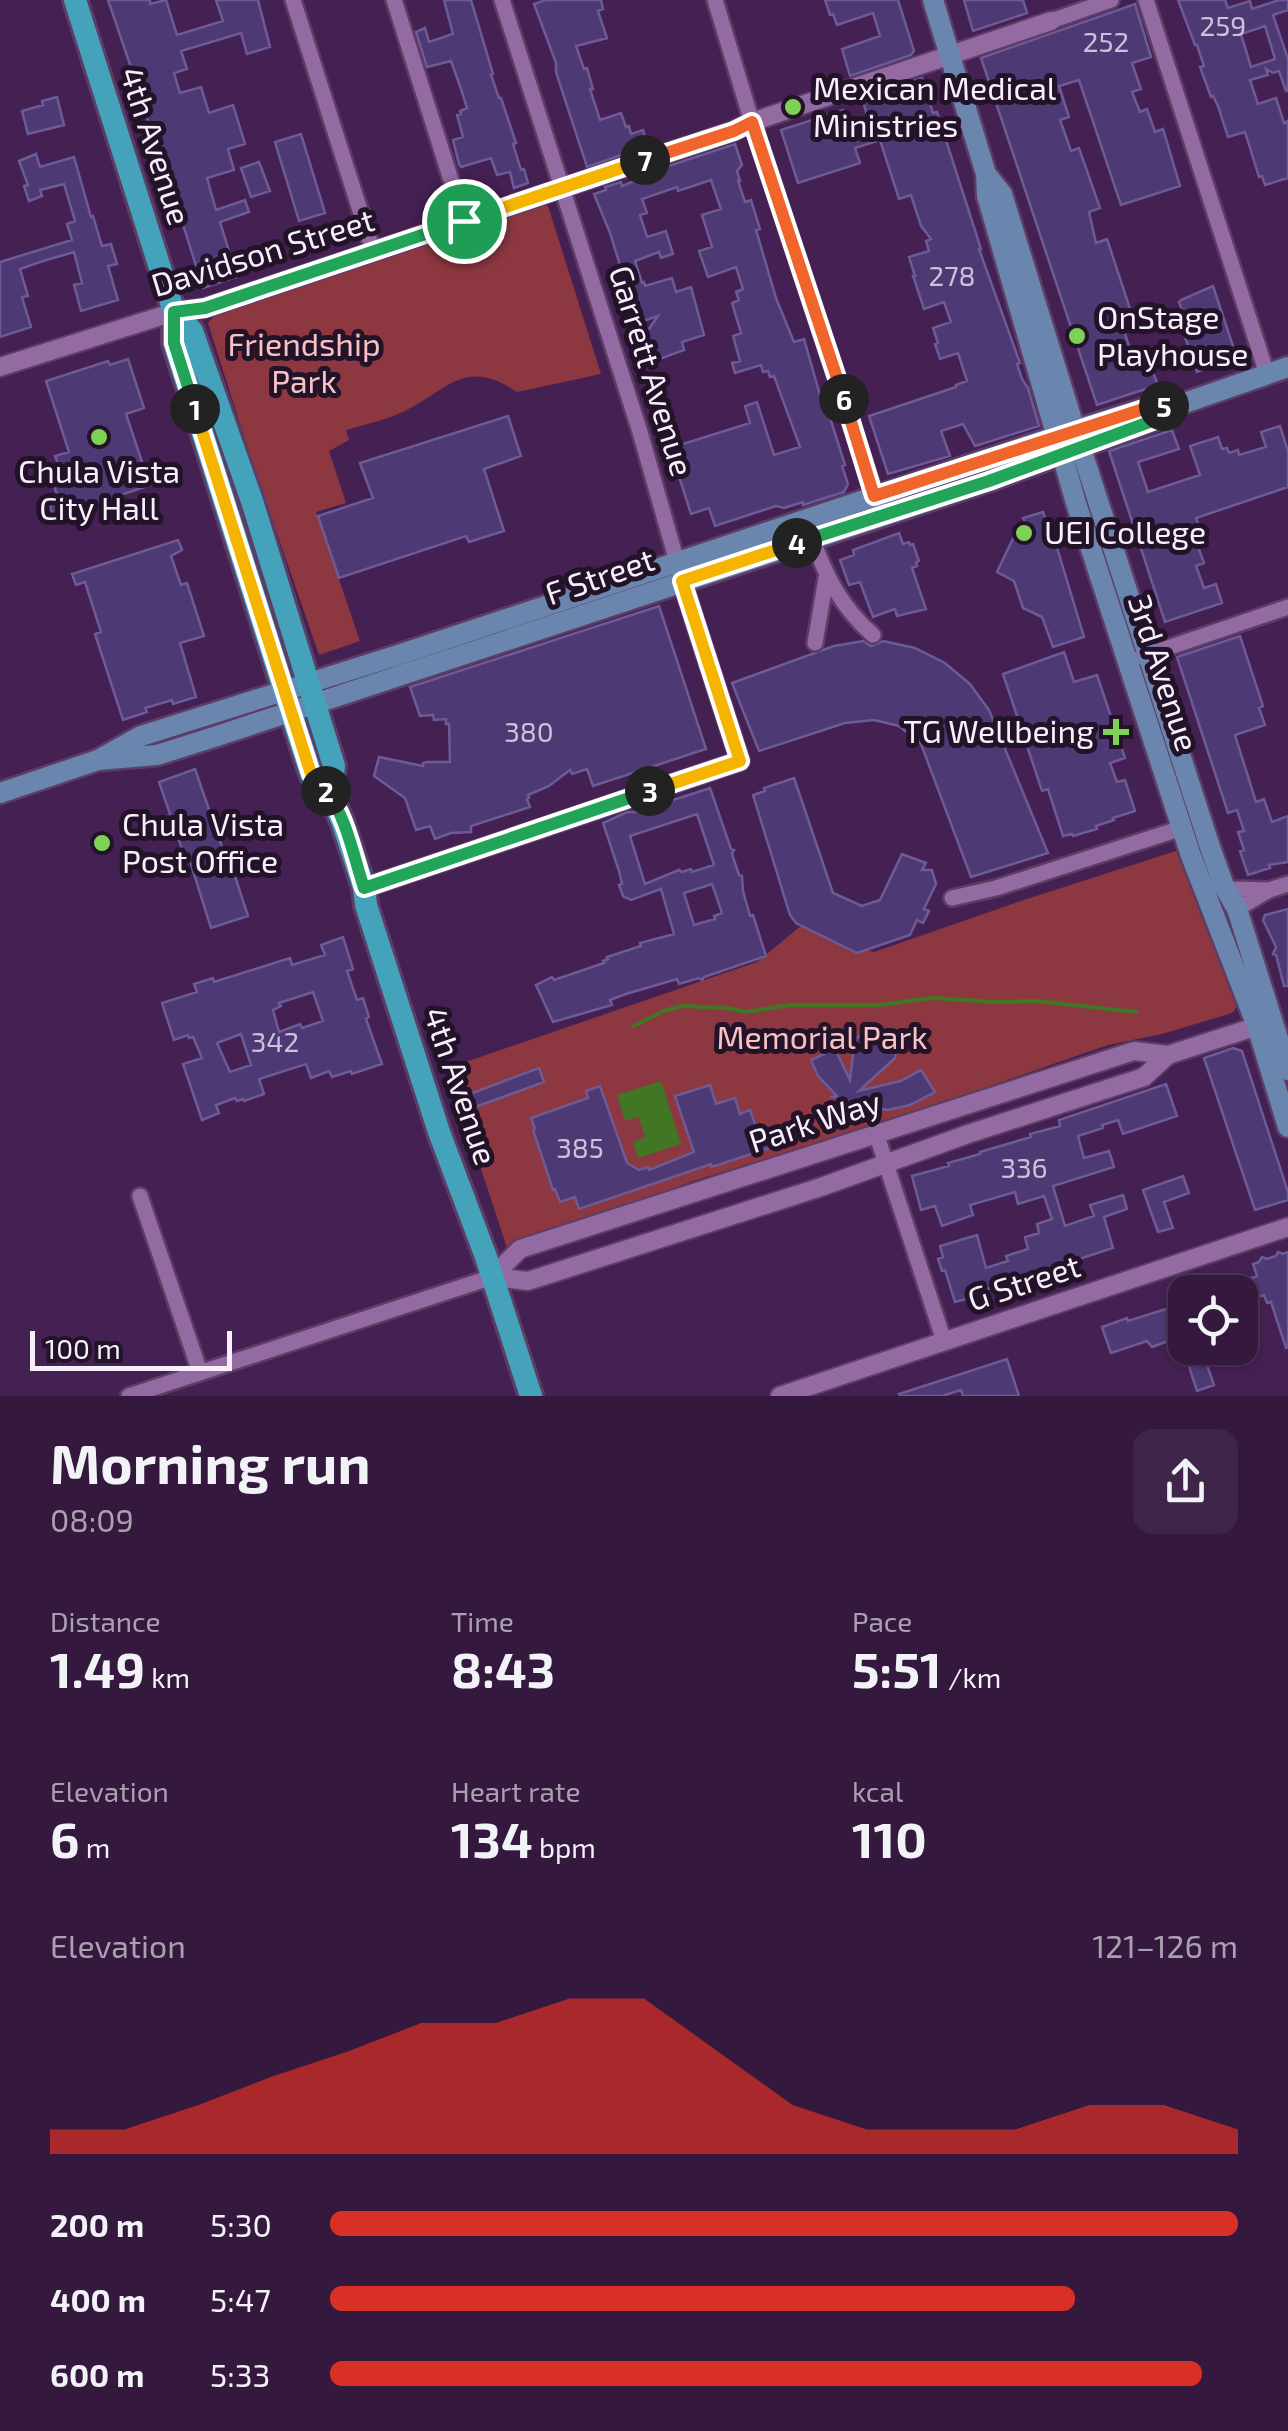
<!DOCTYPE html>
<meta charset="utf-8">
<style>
body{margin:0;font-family:"Exo 2",sans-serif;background:#3f2549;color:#f1f3f6;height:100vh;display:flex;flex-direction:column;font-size:38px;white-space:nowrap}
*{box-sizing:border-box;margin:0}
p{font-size:32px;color:#a9a0b0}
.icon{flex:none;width:55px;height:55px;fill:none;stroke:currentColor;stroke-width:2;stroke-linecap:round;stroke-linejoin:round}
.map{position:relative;height:1396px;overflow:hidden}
.drawer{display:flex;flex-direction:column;background:#34183e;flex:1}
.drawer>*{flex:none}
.controls{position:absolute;left:1168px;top:1275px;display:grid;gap:20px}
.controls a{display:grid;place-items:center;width:90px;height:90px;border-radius:20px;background:#34183e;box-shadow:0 2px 8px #0004,0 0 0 2px #4e3758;font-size:50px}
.scale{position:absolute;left:30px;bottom:25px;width:202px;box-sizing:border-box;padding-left:10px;border:5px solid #f8effc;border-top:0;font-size:28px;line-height:35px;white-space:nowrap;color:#f8effc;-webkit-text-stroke:8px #231329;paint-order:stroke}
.pin{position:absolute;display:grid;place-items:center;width:85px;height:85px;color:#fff;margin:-42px;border:5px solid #fff;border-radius:50%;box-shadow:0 2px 10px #0007}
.km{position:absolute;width:50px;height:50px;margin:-25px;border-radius:50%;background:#222;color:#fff;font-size:28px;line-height:50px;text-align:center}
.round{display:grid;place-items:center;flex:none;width:105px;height:105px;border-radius:20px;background:#3f2549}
.summary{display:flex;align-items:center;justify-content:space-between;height:170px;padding:0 50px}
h1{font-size:55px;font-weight:700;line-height:75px}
.figures{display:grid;grid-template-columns:repeat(3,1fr);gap:15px;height:170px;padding:10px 50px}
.figures div{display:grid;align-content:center}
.figures b{font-size:50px;font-weight:700}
.figures small{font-size:28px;font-weight:400}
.figures p{font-size:28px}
.chart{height:280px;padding:20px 50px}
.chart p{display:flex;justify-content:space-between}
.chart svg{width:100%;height:180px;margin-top:10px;fill:#d93025;opacity:.7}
ul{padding:0 50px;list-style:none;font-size:32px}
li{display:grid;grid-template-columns:160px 120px 1fr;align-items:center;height:75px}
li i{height:25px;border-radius:12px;background:#d93025}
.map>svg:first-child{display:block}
</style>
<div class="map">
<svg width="1288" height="1396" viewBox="0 0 1288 1396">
<rect width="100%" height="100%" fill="#452052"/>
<path fill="#8d3840" d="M541 203 548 206 601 374 517 392C462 355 447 393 398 414 382 421 363 425 346 430L349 440 329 451 346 503 316 512 360 641 319 655 248 449 208 323 221 309Z
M1182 849 1241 1001 1232 1013 1162 1034 1108 1045 898 1118 693 1181 579 1225 507 1248 448 1068 757 962 802 925 874 952 1027 899Z"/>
<path fill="#417724" d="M661 1081 681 1144 638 1158 633 1142 645 1137 639 1117 625 1121 617 1095Z"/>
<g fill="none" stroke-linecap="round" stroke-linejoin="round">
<path stroke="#417724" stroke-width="4" d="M634 1026 663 1011 682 1006 727 1008 745 1012 790 1005H879L933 998 995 1002 1036 1001 1136 1012"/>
</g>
<path fill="#4d3a74" stroke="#6d5b97" stroke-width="2.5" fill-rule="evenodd" d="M108 0H150V4L166 0 177 35 223 21 216 0H258L270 47 247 54 241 33 181 51 187 69 174 73 180 93 201 87 209 113 233 105 245 144 228 149 234 170 207 178 216 210 245 200 249 212 220 222 237 277 203 288 174 196 164 169 162 170 139 91Z
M444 0H471L493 74 491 75 499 98H501L516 143 513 144 521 170 524 169 528 183 514 188 510 172 497 175 491 158 461 167 459 164 453 140 463 137 457 115 461 114 460 111 467 108 461 89 451 61 427 67 416 32 425 28 429 42 453 34Z
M546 0H601L603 9 598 11 607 38 576 46 584 69 587 68 593 89H590L600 120 621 113 626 127 629 126 631 134 643 130 648 146 587 167 556 72V63L534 4Z
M825 0H898L914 51 911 55 850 76 842 49 880 36 873 13 837 25 833 14 830 15Z
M964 0H1023L1027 13 973 31Z
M1178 0H1225L1228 8 1250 1 1252 9 1279 0H1288V10L1273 15 1288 59V91H1286L1279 71 1273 73 1266 69 1268 75 1250 80 1258 104 1276 98 1284 123 1288 121V178L1265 185 1262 176 1259 177 1245 132 1228 137 1218 106 1213 96 1211 97 1200 67 1204 66 1197 45H1195ZM1265 26 1275 59 1251 67 1241 34Z
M1135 4 1151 57 1132 63 1141 89 1132 92 1140 112 1147 109 1155 132 1163 129 1180 186 1121 205 1079 80 1059 86 1069 117 1060 120 1071 151 1079 148 1100 208 1089 212 1096 243 1107 239 1135 324 1136 327 1124 331 1135 364 1148 360 1158 385 1097 405 981 58Z
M922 78 933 113 937 112 981 249H979L1020 363 1017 364 1022 379 1028 388 1039 426 975 446 963 424 941 431 950 456 888 474 869 416 956 387V385L967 381 958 353 940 359 935 344 938 343 933 328 951 322 944 302 924 309 913 276H915L909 257 929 251 926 241 931 239 921 226 911 195 899 199 880 140 855 148 860 163 798 183 781 130 843 110 851 137 871 130 863 101 885 95 883 91Z
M57 97 64 125 28 134 22 111 43 105 42 101Z
M301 134 325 213 299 221 275 142Z
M735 144 742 165 737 171 740 181H738L745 202 751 200 760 229 756 230 776 298 794 342 804 339 824 409 827 408 845 465 842 466 848 484 844 492 803 505V502L784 508 776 506 715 526 709 508 691 514 670 448 750 423 745 406 757 402 774 455 800 447 774 376 770 377 768 371 763 372 761 365 735 373 732 363 740 361 733 336 741 333 732 303 739 300 736 292 743 289 736 267 708 277 699 251 712 247 702 215 721 209 711 180 678 191 677 187 642 199 647 213 640 215 647 237 666 231 673 254 661 258 659 252 635 261 642 283 644 282 645 286 672 278 676 292 691 287 704 335 682 342 684 350 657 360 649 346 641 340 658 316 638 323 610 233 594 194 606 190 605 187 621 182 622 186 642 178 641 175Z
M36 154 40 167 74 157 91 217 93 216 102 246 111 244 117 264 108 266 118 300 81 311 74 285 82 283 74 252 43 261 20 269 28 296 22 297 31 327 0 337V262L72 240 67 224 75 221 64 184 40 190 42 196 29 201 24 186 28 185 19 161Z
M259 162 270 191 251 197 241 168Z
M1213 286 1237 358 1197 372 1176 311 1182 310 1179 302 1181 300Z
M128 359 144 408 126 414 145 471H156L160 482 54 517 50 506 60 503 48 469 59 466 55 456 69 452 46 381 108 361 110 365Z
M508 416 521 456 484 469 504 531 469 542 466 536 339 578 318 516 373 498 360 463Z
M1280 426 1288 451V487L1196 518 1203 538 1196 541 1204 563 1196 566 1204 588 1216 584 1222 603 1165 622 1109 451 1172 430 1179 449 1138 462 1148 492 1200 475 1190 446 1218 437 1222 449 1227 448 1229 453 1238 450 1239 455 1266 447 1261 432Z
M1043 512 1058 551 1084 637 1053 647 1042 617 1023 608 1014 581 997 572 1019 526 1026 524 1023 518Z
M899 533 903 544 909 542 910 545 913 544 919 561 916 562 917 566 912 568 926 609 897 616 895 609 873 617 860 582 849 585 840 560 854 555 853 550Z
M178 540 182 550 171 556 181 585 187 583 204 636 180 643 196 697 173 704 172 700 145 708 147 712 123 720 95 634 101 632 85 582 76 585 72 574Z
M659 606 706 749 593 786 587 769 572 774 570 770 549 786 528 795 529 798 527 799 530 807 471 826V832L451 833 435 839 430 826 416 830 405 798 374 776 379 757 423 766V763L427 762H450L449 724H446V719L434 720 433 715 420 716 410 687Z
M1240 636 1263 706 1259 708 1265 725 1235 735 1256 802 1264 799 1272 822 1288 816V862L1269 865 1270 868 1248 875 1240 851 1244 850 1238 832 1244 831 1237 810 1228 813 1177 657Z
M863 641 871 646 883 641 915 648 945 663 970 684 989 710 1048 853 971 877 921 744 899 726 874 720 845 723 759 751 732 683 834 646Z
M1064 652 1074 682 1097 675 1125 758 1110 763 1117 782 1125 780 1135 811 1113 818 1114 820 1096 826 1097 829 1073 836 1072 834 1063 836 1048 789 1042 791 1003 674Z
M195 769 222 847 227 852 248 916 211 928 189 858 183 852 159 782Z
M794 778 833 893 862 906 880 900 902 854 926 863 922 870H932L936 884 924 909 929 911 923 923 917 920 910 935 857 953 796 923 790 915 753 795 765 791 764 788Z
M710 788 731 849 734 850 732 854 739 875 742 876 743 891 750 916 753 915 766 956 704 977 702 980 699 978 679 984 677 979 626 994 610 1000 612 1005 553 1022 536 985 552 977 554 980 604 963 603 961 608 959 607 957 641 946 640 943 674 934 661 889 631 900 623 896 619 885 622 884 619 871 603 823 627 812H636ZM697 814 714 865 692 872 691 869 682 872 679 870 645 884 630 836ZM712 884 722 913 714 916 715 919 694 925 684 893Z
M1288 909V986H1284L1276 955 1273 954 1276 947 1263 920 1265 915Z
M343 937 353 969 347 971 357 1000 363 998 369 1017 366 1019 382 1064 352 1074 351 1071 332 1077 329 1071 311 1078 306 1064 259 1079 264 1094 244 1101 243 1099 237 1101 235 1098 216 1105 219 1113 202 1120 183 1064 202 1058 193 1037 189 1038 188 1035 174 1040 162 1003 197 992 194 984 213 978 214 982 290 958 292 965 325 955 321 945ZM313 992 323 1021 302 1028 300 1024 279 1032 273 1010 281 1006 279 1003ZM241 1034 251 1065 230 1072 217 1043Z
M877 1032 887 1036 893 1042 898 1039 895 1058 859 1091 901 1081 921 1070 935 1092 910 1105 888 1110 861 1106 833 1097 837 1096 818 1076 811 1060 835 1049 850 1080 854 1044 857 1038 862 1033 865 1035Z
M1233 1048 1242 1051 1288 1192V1200L1255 1210 1204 1058Z
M539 1068 544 1082 467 1110 462 1097Z
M1166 1084 1177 1116 1123 1134 1118 1120 1102 1125 1103 1128 1078 1136 1084 1158 1109 1151 1114 1167 1053 1186 1065 1226 1094 1216 1090 1205 1123 1195 1127 1209 1104 1217 1113 1248 996 1286 973 1294 974 1297 955 1302 945 1270 942 1271 938 1259 943 1257 940 1246 977 1235 986 1268 1008 1261 1006 1256 1028 1249 1025 1237 1039 1233 1037 1224 1052 1219 1044 1196 1018 1204 1015 1192 970 1205 973 1215 942 1226 935 1206 921 1210 912 1176 949 1166 948 1163 980 1154V1152L1031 1137 1030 1134 1060 1126 1059 1120Z
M710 1085 716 1104 735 1098 740 1114 750 1110 757 1130 766 1127 772 1147 712 1167 711 1164 579 1209 575 1197 560 1202 555 1189 553 1190 533 1130 535 1129 531 1118 588 1098 586 1091 600 1086 627 1163 639 1170 648 1167 649 1170 694 1152 675 1096Z
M1183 1176 1189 1193 1164 1202 1173 1228 1158 1232 1143 1190Z
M1278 1252 1283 1254 1288 1252V1347L1286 1348 1271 1302 1267 1303 1264 1295 1240 1303V1292H1214V1291L1257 1276 1253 1264 1259 1262 1262 1257 1267 1259 1276 1256Z
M1185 1303V1335L1152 1347 1147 1341 1111 1353 1102 1327 1127 1318 1128 1321Z
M1183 1348H1201L1214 1385 1197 1391Z
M1007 1359 1019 1396H963L961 1390 942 1396H900L899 1394Z"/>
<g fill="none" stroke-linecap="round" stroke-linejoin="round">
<g stroke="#5c3d66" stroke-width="20">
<path id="minor" d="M293 0 373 251
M394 0 464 221
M502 0 640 432 677 562
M715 0 752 122 878 505
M1146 0 1267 374
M1051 21 1111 0
M812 538C826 577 842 608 873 635
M815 643 826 578
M1141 657 1288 607
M1224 886 1233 889 1269 890
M952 898 996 888 1182 828
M1237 909 1269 890 1288 884
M876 1133 944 1341
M140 1196 200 1372
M129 1396 492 1277"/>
</g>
<g stroke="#5c3d66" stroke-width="22">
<path id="tertiary" d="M0 367 174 312 205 308 733 131 752 122 1051 21
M364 888 740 761 679 572
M492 1277 528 1281 821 1187 968 1134 1144 1077 1168 1055 1270 1022
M492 1277 520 1249 1134 1051 1168 1055
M780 1396 1288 1227"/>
</g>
<g stroke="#5c3d66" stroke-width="25">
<path id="secondary" d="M933 0 986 174 987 196 1076 503 1191 856 1257 1026 1288 1127
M986 174 1002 194 1075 430 1211 850 1224 886 1237 909 1288 1070
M98 760 157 755 214 737 989 481 1163 417 1170 408 1288 367
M0 793 98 760 141 736 398 655 1075 430 1159 404 1168 407"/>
</g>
<g stroke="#5c3d66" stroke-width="28">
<path id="primary" d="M75 0 174 312V343L295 725 311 774 331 797 342 821 364 888 366 905 439 1132 486 1257 531 1396
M174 312 192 331 252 501 334 766 331 797"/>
</g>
<use href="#minor" stroke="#936aa2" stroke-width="15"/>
<use href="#tertiary" stroke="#936aa2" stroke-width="18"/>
<use href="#secondary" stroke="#6b86ae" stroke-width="20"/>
<use href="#primary" stroke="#44a2ba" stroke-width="22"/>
</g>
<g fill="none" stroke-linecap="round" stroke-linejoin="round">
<g stroke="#fff" stroke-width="20">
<path id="split-1" d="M195 409 174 343V312L205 308 464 221"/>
</g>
<g stroke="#fff" stroke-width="20">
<path id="split-2" d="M195 409 311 774 326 791"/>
</g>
<g stroke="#fff" stroke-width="20">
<path id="split-3" d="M326 791C346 815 354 858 364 888L650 791"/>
</g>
<g stroke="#fff" stroke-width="20">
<path id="split-4" d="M650 791 740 761 682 581 797 543"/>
</g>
<g stroke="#fff" stroke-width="20">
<path id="split-5" d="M797 543 989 481 1163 417 1170 408 1164 406"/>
</g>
<g stroke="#fff" stroke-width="20">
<path id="split-6" d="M844 399 874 496 1159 404 1164 406"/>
</g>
<g stroke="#fff" stroke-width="20">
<path id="split-7" d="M645 160 734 131 752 122 844 399"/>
</g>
<g stroke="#fff" stroke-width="20">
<path id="split-8" d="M464 221 645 160"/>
</g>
<use href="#split-1" stroke="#22a559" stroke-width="12"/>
<use href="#split-2" stroke="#f5b400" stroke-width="12"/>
<use href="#split-3" stroke="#22a559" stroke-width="12"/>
<use href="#split-4" stroke="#f5b400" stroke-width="12"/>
<use href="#split-5" stroke="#22a559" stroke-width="12"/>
<use href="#split-6" stroke="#f0652b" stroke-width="12"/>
<use href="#split-7" stroke="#f0652b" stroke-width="12"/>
<use href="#split-8" stroke="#f5b400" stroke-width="12"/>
</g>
<g fill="#7dd154" stroke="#231329" stroke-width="4">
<circle cx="793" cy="107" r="10"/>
<circle cx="1077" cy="336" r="10"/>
<circle cx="99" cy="437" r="10"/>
<circle cx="1024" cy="533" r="10"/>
<path d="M1111 717h10v10h10v10h-10v10h-10v-10h-10v-10h10z"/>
<circle cx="102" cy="843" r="10"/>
</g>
<g text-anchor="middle" stroke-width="10" stroke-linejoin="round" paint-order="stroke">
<g font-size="28" fill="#cdc2da">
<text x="1223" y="36">259</text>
<text x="1106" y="52">252</text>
<text x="952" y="286">278</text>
<text x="529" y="742">380</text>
<text x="275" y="1052">342</text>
<text x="580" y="1158">385</text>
<text x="1024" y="1178">336</text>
</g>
<g font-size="32" fill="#f8effc" stroke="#231329" text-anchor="start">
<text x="813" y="100">Mexican Medical<tspan x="813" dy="37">Ministries</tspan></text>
<text x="1097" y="329">OnStage<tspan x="1097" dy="37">Playhouse</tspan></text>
<text x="99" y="483" text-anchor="middle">Chula Vista<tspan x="99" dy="37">City Hall</tspan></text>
<text x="1044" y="544">UEI College</text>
<text x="1094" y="743" text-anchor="end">TG Wellbeing</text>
<text x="122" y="836">Chula Vista<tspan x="122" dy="37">Post Office</tspan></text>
</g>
<g font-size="32" fill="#f8effc" stroke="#231329">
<text transform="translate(155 146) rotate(72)" y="11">4th Avenue</text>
<text transform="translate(263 253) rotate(-17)" y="11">Davidson Street</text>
<text transform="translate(651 371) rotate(73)" y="11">Garrett Avenue</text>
<text transform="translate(600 577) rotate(-19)" y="11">F Street</text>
<text transform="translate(1163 673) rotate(72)" y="11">3rd Avenue</text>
<text transform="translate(460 1086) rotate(71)" y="11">4th Avenue</text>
<text transform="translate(815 1122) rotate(-18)" y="11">Park Way</text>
<text transform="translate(1024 1283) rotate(-18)" y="11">G Street</text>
</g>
<g font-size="32" fill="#f8c1c3" stroke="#231329">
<text x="304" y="356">Friendship<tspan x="304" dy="37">Park</tspan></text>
<text x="822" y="1049">Memorial Park</text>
</g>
</g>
</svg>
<div class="controls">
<a><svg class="icon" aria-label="locate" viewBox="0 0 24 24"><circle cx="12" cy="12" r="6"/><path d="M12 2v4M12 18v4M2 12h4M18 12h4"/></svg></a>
</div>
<div class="scale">100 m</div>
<div class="pin" style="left:464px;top:221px;background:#1e9e55"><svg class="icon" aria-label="arrive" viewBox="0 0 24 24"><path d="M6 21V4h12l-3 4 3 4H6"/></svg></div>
<b class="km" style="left:195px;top:409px">1</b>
<b class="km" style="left:326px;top:791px">2</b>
<b class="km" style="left:650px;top:791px">3</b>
<b class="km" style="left:797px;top:543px">4</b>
<b class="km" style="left:1164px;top:406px">5</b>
<b class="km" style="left:844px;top:399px">6</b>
<b class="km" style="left:645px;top:160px">7</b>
</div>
<section class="drawer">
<div class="summary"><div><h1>Morning run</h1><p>08:09</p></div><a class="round"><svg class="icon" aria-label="share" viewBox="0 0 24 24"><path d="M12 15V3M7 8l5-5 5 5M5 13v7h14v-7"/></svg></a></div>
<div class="figures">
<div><p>Distance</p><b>1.49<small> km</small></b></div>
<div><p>Time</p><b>8:43</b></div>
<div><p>Pace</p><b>5:51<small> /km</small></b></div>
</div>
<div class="figures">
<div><p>Elevation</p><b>6<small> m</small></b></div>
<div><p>Heart rate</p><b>134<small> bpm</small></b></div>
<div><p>kcal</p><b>110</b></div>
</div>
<div class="chart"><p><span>Elevation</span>121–126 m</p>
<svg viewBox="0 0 160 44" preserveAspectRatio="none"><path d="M0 44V38L10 38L20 32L30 25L40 19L50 12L60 12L70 6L80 6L90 19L100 32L110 38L120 38L130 38L140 32L150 32L160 38V44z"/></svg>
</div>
<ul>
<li><b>200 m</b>5:30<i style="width:100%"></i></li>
<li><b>400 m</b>5:47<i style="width:82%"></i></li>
<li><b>600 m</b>5:33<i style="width:96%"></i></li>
</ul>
</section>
